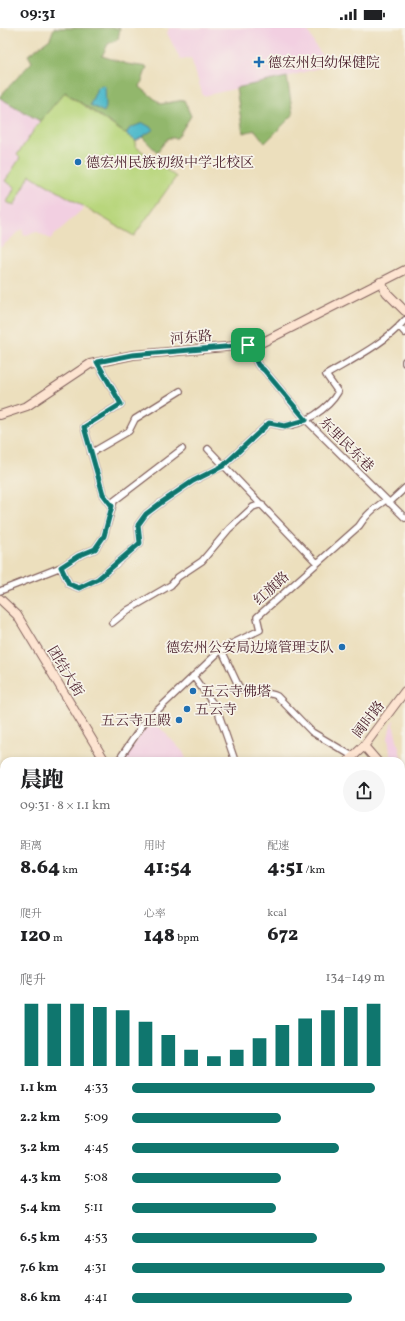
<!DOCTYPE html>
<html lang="zh">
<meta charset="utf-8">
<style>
body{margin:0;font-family:Vollkorn,"Noto Serif SC",serif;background:#f6f6f6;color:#202124;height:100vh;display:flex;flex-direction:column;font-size:15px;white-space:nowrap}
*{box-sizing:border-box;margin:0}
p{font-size:13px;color:#757577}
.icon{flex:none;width:22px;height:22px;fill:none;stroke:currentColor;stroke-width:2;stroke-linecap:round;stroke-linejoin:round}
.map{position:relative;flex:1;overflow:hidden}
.details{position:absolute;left:0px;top:729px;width:405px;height:564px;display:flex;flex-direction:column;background:#fff;border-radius:12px 12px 0 0;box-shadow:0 2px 6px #0003}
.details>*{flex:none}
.pin{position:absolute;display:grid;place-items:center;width:34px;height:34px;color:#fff;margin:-17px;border-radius:8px;box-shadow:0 2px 6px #0006}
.round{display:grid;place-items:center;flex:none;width:42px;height:42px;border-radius:21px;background:#f6f6f6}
.overview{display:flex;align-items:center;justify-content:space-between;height:68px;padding:0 20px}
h1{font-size:22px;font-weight:800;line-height:30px}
.stats{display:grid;grid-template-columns:repeat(3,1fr);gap:6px;height:68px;padding:4px 20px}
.stats div{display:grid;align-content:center}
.stats b{font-size:20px;font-weight:800}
.stats small{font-size:11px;font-weight:400}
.stats p{font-size:11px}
.chart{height:112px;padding:8px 20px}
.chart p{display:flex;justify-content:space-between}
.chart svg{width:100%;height:72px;margin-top:4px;stroke:#0f766e;stroke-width:6}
ul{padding:0 20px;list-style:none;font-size:13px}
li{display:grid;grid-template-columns:64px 48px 1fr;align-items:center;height:30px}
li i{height:10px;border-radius:5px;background:#0f766e}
.status{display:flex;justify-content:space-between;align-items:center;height:28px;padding:0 20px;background:#fff;direction:ltr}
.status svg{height:11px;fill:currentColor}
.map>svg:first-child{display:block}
</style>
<div class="status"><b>09:31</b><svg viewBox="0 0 49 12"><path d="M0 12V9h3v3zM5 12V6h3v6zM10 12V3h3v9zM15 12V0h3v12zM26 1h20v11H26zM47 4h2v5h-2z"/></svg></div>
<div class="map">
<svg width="405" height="1293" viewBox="0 0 405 1293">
<rect width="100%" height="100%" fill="#f7f3e8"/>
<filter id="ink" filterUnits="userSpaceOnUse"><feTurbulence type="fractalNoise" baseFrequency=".025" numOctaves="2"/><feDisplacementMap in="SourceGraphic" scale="8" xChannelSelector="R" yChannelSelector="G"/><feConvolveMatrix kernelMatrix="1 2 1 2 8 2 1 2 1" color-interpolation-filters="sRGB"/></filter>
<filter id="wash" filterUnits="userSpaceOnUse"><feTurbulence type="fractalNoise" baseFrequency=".012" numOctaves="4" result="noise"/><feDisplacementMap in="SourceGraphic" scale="16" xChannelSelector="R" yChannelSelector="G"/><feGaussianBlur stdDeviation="0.9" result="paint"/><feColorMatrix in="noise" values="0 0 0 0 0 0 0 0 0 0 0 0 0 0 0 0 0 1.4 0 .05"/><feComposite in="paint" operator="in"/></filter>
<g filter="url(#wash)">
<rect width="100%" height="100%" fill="#ecdfbd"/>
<path fill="#f2cfe1" d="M169 0H307L315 17 329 37 287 49 203 68 191 30 180 31 167 5Z
M64 64 136 113 135 118 176 149 85 179 50 211 36 203 24 208 22 201 0 220V70L40 93Z
M152 691 183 724 187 733H122Z
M394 691V699L405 745 401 742V733H391L388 710 390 700Z"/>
<path fill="#b8d67c" stroke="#817a54" d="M64 64 136 113 135 118 176 149 134 208 30 147 14 178 7 174 15 159 5 153 20 130 17 127 40 93Z"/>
<path fill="#92b76c" stroke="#6e6b4c" d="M54 0H120L118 11 108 16 102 28 127 36 147 39 140 59 161 76 184 72 191 88 177 110H168L157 124 142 109 153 100H130L126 106 65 64 40 93 0 70V68L32 34 28 27 50 11Z
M287 49 293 87 265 115 255 102 243 105 236 60Z"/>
<path fill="#4fbacb" stroke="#4c6c7b" d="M102 57 105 58 106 79 104 84 90 77 97 60Z
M143 95 154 101 136 113 126 106 130 100Z"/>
</g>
<g filter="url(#ink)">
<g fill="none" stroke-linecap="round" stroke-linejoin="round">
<g stroke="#83625e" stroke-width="8">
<path id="street" d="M399 298 405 305
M248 317 258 337 264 342 306 392 405 490
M405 333V335
M97 334 121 376 84 399 103 466 112 478
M208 421 316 534
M91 425 129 403 135 391 180 363
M389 475 405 460
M61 539 69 556 79 560 98 551 140 515 138 497 146 486 162 474 193 453 223 438 269 395C274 396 280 398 284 398 303 398 329 380 338 364L326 347C353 331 384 316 405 292
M0 563 61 539 78 528 95 521 104 508 114 473 182 421
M112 595 128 582 171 557 178 549 202 533 229 501 253 479 262 476
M223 620 224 627 239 659C250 669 265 662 277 668L312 704 354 729
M193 648 217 681 234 730
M118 733 144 695 223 620 260 602 257 589 359 498C366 487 375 479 386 472
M401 812 405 807
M0 878 4 877
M0 931 4 938
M401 967 405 965
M0 1189 4 1187
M0 1222 4 1221
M0 1236 4 1241
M401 1259 405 1253
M45 1289 48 1293
M213 1289 217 1293
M255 1293 260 1289"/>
</g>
<g stroke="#83625e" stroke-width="10">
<path id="secondary" d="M380 254 387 265 405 283
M0 387 27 378 90 336 133 327 248 317 263 314 405 242
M0 571 17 587 105 733
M364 718 377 733
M348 733 364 718 405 663
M401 750 405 752
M0 1011 4 1008
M401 1200 405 1204"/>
</g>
<use href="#street" stroke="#fff" stroke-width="5.5"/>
<use href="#secondary" stroke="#fde4d1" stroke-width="8"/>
</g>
</g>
<g fill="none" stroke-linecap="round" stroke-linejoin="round" filter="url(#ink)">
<g stroke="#fff" stroke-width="8">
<path id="route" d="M248 317 258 337 264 342 306 392 285 398 269 395 223 438 193 453 162 474 146 486 138 497 140 515 98 551 79 560 69 556 61 539 78 528 95 521 104 508 112 478 103 466 84 399 121 376 97 334 132 327Z"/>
</g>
<use href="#route" stroke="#0f766e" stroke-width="5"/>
</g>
<g fill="#1f6fb2" stroke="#f7f3e8" stroke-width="1.5">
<path d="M257 28h4v4h4v4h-4v4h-4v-4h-4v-4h4z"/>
<circle cx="78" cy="134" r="4"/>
<circle cx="342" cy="619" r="4"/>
<circle cx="193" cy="663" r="4"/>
<circle cx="187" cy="681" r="4"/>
<circle cx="179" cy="692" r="4"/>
</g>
<g text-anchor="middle" stroke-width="3.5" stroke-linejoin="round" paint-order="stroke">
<g font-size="14" fill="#4a1f2b" stroke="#f7f3e8" text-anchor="start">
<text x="268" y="39">德宏州妇幼保健院</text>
<text x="86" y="139">德宏州民族初级中学北校区</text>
<text x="334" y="624" text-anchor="end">德宏州公安局边境管理支队</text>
<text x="201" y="668">五云寺佛塔</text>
<text x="195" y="686">五云寺</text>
<text x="171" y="697" text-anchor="end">五云寺正殿</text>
</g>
<g font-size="14" fill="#4a1f2b" stroke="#f7f3e8">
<text transform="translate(191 309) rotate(-5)" y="5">河东路</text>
<text transform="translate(347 416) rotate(45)" y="5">东里民东巷</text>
<text transform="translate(271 560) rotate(-42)" y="5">红旗路</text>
<text transform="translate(66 643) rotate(59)" y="5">团结大街</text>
<text transform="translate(368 691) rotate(-52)" y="5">阔时路</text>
</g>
</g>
</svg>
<div class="pin" style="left:248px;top:317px;background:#1e9e55"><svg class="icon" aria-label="arrive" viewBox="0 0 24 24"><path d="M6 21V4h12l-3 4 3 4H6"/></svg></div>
<section class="details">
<div class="overview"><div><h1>晨跑</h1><p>09:31 · 8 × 1.1 km</p></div><a class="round"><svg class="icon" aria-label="share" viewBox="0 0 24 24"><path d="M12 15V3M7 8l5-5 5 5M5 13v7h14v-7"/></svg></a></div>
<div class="stats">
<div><p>距离</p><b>8.64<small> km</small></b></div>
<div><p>用时</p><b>41:54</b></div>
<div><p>配速</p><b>4:51<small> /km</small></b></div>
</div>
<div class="stats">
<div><p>爬升</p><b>120<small> m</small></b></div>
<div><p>心率</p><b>148<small> bpm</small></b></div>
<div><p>kcal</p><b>672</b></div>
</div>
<div class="chart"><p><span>爬升</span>134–149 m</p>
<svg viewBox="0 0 160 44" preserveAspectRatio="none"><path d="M5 44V6M15 44V6M25 44V6M35 44V8M45 44V10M55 44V17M65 44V25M75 44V34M85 44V38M95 44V34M105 44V27M115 44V19M125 44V15M135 44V10M145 44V8M155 44V6"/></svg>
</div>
<ul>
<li><b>1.1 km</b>4:33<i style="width:96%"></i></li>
<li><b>2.2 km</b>5:09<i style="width:59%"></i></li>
<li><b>3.2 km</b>4:45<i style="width:82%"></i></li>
<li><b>4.3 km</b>5:08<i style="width:59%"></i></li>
<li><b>5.4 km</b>5:11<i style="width:57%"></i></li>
<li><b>6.5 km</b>4:53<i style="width:73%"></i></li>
<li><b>7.6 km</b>4:31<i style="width:100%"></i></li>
<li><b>8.6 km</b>4:41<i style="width:87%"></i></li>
</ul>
</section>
</div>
